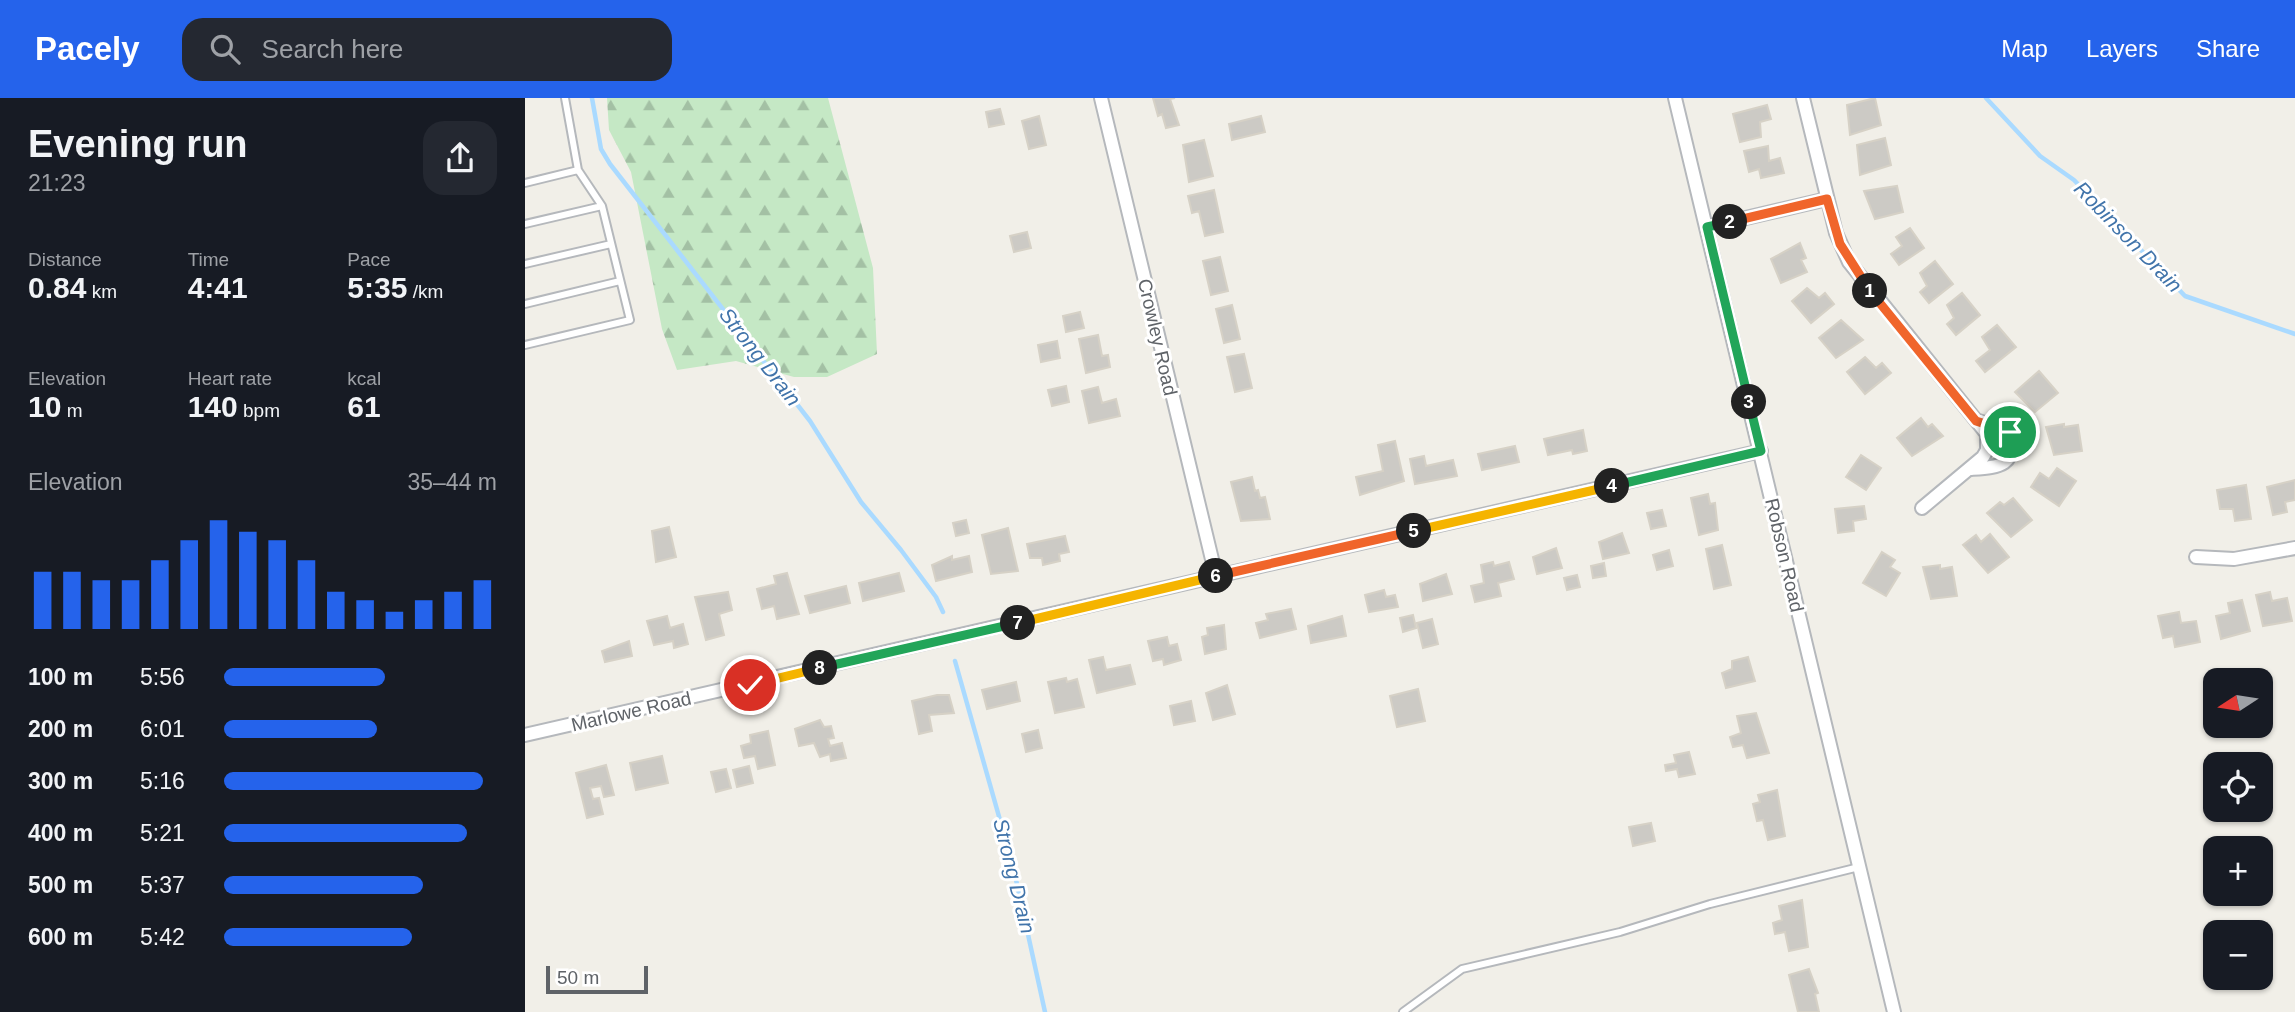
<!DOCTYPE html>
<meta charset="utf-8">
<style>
body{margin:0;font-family:Helvetica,sans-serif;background:#242831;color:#f1f3f6;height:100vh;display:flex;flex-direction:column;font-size:26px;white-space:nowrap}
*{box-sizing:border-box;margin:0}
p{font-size:23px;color:#9ea1a6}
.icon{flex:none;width:38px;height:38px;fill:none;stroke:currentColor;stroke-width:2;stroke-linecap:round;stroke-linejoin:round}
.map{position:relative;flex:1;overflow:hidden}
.side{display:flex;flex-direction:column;background:#171b24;width:525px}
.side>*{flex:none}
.needle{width:46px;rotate:258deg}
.tools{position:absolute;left:1678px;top:570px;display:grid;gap:14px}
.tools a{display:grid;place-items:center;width:70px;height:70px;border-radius:14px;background:#171b24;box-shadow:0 2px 5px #0004;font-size:35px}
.scale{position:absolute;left:21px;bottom:18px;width:102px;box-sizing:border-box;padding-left:7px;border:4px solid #5f6368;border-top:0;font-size:19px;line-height:24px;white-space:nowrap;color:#5f6368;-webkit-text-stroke:5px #fff;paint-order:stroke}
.pin{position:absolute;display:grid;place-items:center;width:60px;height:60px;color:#fff;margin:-30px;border:4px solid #fff;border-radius:50%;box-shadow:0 2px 7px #0007}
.km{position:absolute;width:35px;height:35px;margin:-18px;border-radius:50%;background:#222;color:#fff;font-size:19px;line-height:35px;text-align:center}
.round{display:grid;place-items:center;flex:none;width:74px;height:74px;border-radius:21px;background:#242831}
.headline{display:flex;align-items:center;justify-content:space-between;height:119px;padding:0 28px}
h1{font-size:38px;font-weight:600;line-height:52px}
.metrics{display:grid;grid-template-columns:repeat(3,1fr);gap:10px;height:119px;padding:7px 28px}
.metrics div{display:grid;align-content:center}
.metrics b{font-size:30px;font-weight:600}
.metrics small{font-size:19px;font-weight:400}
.metrics p{font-size:19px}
.chart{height:196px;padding:14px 28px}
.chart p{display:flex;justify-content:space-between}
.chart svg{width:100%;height:126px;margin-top:7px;stroke:#2563eb;stroke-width:6}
ul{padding:0 28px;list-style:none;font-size:23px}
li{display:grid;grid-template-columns:112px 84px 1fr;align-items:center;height:52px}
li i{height:18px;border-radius:9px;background:#2563eb}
header{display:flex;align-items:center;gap:42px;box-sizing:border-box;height:98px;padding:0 35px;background:#2563eb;color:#fff}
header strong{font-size:33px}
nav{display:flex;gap:38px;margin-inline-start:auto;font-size:24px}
.search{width:490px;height:63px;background:#242831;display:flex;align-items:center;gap:18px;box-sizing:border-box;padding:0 24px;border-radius:21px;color:#9ea1a6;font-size:26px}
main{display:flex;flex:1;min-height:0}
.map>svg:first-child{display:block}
</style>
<header>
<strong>Pacely</strong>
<div class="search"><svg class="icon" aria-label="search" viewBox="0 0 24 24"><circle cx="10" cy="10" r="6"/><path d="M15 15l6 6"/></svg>Search here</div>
<nav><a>Map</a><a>Layers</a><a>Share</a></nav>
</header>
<main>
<section class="side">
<div class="headline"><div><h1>Evening run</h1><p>21:23</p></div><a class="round"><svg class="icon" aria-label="share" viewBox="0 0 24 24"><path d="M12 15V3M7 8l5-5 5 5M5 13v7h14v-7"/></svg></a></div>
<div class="metrics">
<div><p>Distance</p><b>0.84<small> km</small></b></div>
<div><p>Time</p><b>4:41</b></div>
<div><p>Pace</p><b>5:35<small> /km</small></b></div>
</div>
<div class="metrics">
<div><p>Elevation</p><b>10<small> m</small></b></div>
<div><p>Heart rate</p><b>140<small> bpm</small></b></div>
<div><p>kcal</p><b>61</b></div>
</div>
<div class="chart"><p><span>Elevation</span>35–44 m</p>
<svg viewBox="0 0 160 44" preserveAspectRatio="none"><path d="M5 44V24M15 44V24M25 44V27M35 44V27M45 44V20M55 44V13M65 44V6M75 44V10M85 44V13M95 44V20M105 44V31M115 44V34M125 44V38M135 44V34M145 44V31M155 44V27"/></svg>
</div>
<ul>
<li><b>100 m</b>5:56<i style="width:59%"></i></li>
<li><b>200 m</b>6:01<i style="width:56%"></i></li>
<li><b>300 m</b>5:16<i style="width:95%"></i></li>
<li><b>400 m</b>5:21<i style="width:89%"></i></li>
<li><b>500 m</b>5:37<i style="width:73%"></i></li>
<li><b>600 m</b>5:42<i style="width:69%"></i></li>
</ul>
</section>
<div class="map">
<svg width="1770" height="914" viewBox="0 0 1770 914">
<defs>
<pattern id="forest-firs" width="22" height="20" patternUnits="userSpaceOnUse" patternTransform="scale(1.75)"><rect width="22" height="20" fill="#c5e8c5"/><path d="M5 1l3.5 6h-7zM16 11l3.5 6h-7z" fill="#a3c0a4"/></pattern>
</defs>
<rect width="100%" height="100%" fill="#f1efe8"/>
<path fill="url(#forest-firs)" d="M82 0H303L348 170 352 256 302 279H269L211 263 152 272 137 231 106 74 84 32Z"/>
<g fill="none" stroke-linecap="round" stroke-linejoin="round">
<path stroke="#aadaff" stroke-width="4.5" d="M67 0 76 51 85 66 285 323 336 404 376 452 411 499 418 514
M1461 0 1515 58 1549 82 1660 198 1770 236
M430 563 488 768 520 914"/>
</g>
<path fill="#cccac5" stroke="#d6d1c6" stroke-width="2" d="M628 0H650L645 1 654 27 641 30 637 16 633 18Z
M1350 0 1356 27 1325 37 1322 7Z
M1242 7 1246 21 1235 24 1236 39 1215 44 1208 16Z
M475 11 479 26 464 29 461 14Z
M514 18 521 47 504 51 497 23Z
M736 18 740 34 707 42 704 26Z
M1360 40 1366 67 1335 77 1332 47Z
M679 42 688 78 664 84 658 47Z
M1243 48 1244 63 1255 60 1259 75 1236 80 1234 71 1224 74 1219 53Z
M1372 88 1378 114 1350 121 1339 93Z
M689 92 698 134 680 138 674 113 667 115 663 98Z
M1385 130 1399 150 1374 167 1366 156 1377 148 1371 139Z
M502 134 506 150 489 154 485 138Z
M1275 145 1281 160 1276 162 1282 174 1256 185 1246 161Z
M695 159 703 193 686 197 678 163Z
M1410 163 1428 186 1404 205 1395 194 1402 188 1395 175Z
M1282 190 1294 200 1300 195 1309 206 1286 225 1267 203Z
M1437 195 1455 217 1431 237 1422 226 1429 220 1422 207Z
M707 207 715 241 699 245 691 211Z
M555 214 559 230 541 234 538 218Z
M1316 222 1338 242 1311 260 1294 240Z
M1472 227 1491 249 1460 274 1451 263 1465 252 1457 239Z
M573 237 577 258 583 257 585 269 561 275 554 241Z
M532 243 535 260 516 264 513 247Z
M719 256 727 290 710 294 702 259Z
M1340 259 1351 270 1357 265 1366 275 1340 296 1322 274Z
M1514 273 1533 295 1510 314 1490 294Z
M541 288 544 304 527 308 523 292Z
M573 289 577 305 591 301 595 318 564 325 557 293Z
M1396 320 1403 329 1407 326 1418 338 1387 358 1372 340Z
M1539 326V329L1553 327 1557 353 1529 357 1521 329Z
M1058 332 1062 353 1048 356 1047 352 1023 357 1019 341Z
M870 343 879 383 835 397 831 379 858 373 853 347Z
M990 348 994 364 957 372 953 356Z
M1336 357 1356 370 1341 392 1321 379Z
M899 358 901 368 928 362 932 378 890 386 885 361Z
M1532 370 1551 383 1534 408 1506 389 1515 375 1524 381Z
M727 379 730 393 733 392 735 400 740 399 745 421 716 423 706 384Z
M1770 382V402L1760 404 1762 414 1748 417 1742 389Z
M1721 387 1726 421 1710 423 1708 411H1695L1692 392Z
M1183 396 1185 406 1190 405 1193 432 1174 437 1166 400Z
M1488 400 1507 422 1486 439 1462 415 1475 404 1479 407Z
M1339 408 1341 421 1328 423 1329 433 1313 435 1310 411Z
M1137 412 1141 428 1126 431 1122 415Z
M441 422 444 435 431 438 428 425Z
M144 429 151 459 131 464 127 433Z
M483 430 493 473 466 476 457 437Z
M1097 435 1104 455 1078 461 1074 444Z
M1465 436 1484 459 1463 475 1438 447 1451 437 1456 444Z
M540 438 544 454 534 456 535 463 518 467 517 460H505L502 446Z
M1197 447 1206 487 1189 491 1181 451Z
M1031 450 1037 470 1012 476 1008 459Z
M1144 452 1148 468 1132 472 1128 457Z
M1357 454 1370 462 1365 469 1375 475 1361 498 1338 485Z
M427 458V462L444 458 447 474 411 483 407 467Z
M968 464 969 468 984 464 989 481 973 485 976 498 950 504 946 488 959 485 956 467Z
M1079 465 1081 478 1068 480 1066 468Z
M1415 467V471L1427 469 1432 498 1406 501 1398 469Z
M262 475 274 516 252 521 249 508 237 511 232 491 251 486 249 478Z
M374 475 379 493 338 503 334 485Z
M921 476 927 496 898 503 895 486Z
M1052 477 1055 489 1042 492 1039 480Z
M321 488 325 505 285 515 280 498Z
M859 492 861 499 870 497 873 509 844 514 840 497Z
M203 494 207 512 194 516 199 537 181 542 170 499Z
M1745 494 1747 503 1762 500 1767 523 1738 528 1731 497Z
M1717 502 1725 533 1696 541 1691 518 1705 515 1703 505Z
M766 511 771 531 735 540 731 525 743 522 741 516Z
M1654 514 1656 525 1671 523 1675 544 1650 549 1648 538 1638 540 1633 518Z
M888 517 891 530 878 534 875 520Z
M142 518 145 530 158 526 163 546 149 550 148 543 129 547 122 523Z
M817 518 821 538 786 545 783 528Z
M907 521 913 546 898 550 892 525Z
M699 527 701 551 680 556 677 539 683 537 682 530Z
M642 539 644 548 652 546 656 562 639 567 638 561 628 563 623 543Z
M104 543 107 558 80 564 77 553Z
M578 559 581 572 605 567 610 586 572 595 564 562Z
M1223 559 1230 583 1201 590 1197 575 1207 571V563Z
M541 580 542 584 552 581 559 609 530 615 523 584Z
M491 584 495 603 462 611 457 592Z
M702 587 710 616 688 622 681 595Z
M893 591 900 623 872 629 865 598Z
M412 597H424L429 615 404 617 407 633 394 636 387 603Z
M666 603 670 623 649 627 645 608Z
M1231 615 1244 655 1222 660 1218 647 1208 649 1205 639 1216 635 1212 618Z
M295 622 299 629 306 628 309 640 303 641 305 648 317 645 321 660 306 663 305 656 295 659 289 645 274 648 270 631Z
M513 632 517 650 501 654 497 636Z
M243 633 250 667 233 671 230 658 219 660 216 648 226 645 225 637Z
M1164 654 1170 676 1154 679 1152 671 1141 673 1140 667 1151 665 1149 657Z
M137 658 143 685 111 692 105 665Z
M81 667 89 697 79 699 76 688 65 690 68 701 74 700 78 716 62 720 51 675Z
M224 668 228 685 212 689 208 672Z
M201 671 206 690 191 694 186 674Z
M1252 692 1260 738 1243 742 1238 722 1232 723 1228 706 1235 704 1233 697Z
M1126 725 1130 743 1108 748 1104 729Z
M1277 802 1283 849 1264 853 1260 834 1250 836 1248 825 1257 822 1254 808Z
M1284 871 1293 895 1290 896 1294 914H1273L1264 877Z"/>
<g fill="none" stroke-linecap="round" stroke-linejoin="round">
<g stroke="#b5b8bc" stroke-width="10">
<path id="service" d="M0 85 53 72
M0 126 77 108
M0 166 86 146
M0 206 95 183
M0 247 105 222 77 108 53 72 40 0
M878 914 937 871 1095 834 1185 806 1334 769"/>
</g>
<g stroke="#b5b8bc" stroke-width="16">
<path id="minor" d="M576 0 691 478
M1150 0 1369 914
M1278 0 1311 135 1324 164 1462 336V352L1458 359 1397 410
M1182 129 1302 101
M1445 371C1473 369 1493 369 1485 334L1451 322
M1671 459 1709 461 1770 450
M0 637 1236 353"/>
</g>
<use href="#service" stroke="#fff" stroke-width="6"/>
<use href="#minor" stroke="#fff" stroke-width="12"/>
</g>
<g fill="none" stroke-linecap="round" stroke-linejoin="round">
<g stroke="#fff" stroke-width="14">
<path id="split-1" d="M1345 193 1451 323 1485 334"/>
</g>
<g stroke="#fff" stroke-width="14">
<path id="split-2" d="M1205 124 1302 101 1315 146 1345 193"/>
</g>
<g stroke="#fff" stroke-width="14">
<path id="split-3" d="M1205 124 1182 129 1224 304"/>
</g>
<g stroke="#fff" stroke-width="14">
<path id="split-4" d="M1087 388 1236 353 1224 304"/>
</g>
<g stroke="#fff" stroke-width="14">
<path id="split-5" d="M889 433 1087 388"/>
</g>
<g stroke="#fff" stroke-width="14">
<path id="split-6" d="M691 478 889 433"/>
</g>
<g stroke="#fff" stroke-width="14">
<path id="split-7" d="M493 525 691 478"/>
</g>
<g stroke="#fff" stroke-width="14">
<path id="split-8" d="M295 570 493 525"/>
</g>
<g stroke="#fff" stroke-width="14">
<path id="split-9" d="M225 587 295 570"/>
</g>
<use href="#split-1" stroke="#f0652b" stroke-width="9"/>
<use href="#split-2" stroke="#f0652b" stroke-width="9"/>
<use href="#split-3" stroke="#22a559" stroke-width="9"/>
<use href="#split-4" stroke="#22a559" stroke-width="9"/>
<use href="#split-5" stroke="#f5b400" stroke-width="9"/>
<use href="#split-6" stroke="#f0652b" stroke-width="9"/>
<use href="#split-7" stroke="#f5b400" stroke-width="9"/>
<use href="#split-8" stroke="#22a559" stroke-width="9"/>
<use href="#split-9" stroke="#f5b400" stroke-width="9"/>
</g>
<g text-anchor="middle" stroke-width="6" stroke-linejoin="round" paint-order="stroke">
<g font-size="19" fill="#5f6368" stroke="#fff">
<text transform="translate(633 239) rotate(77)" y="7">Crowley Road</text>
<text transform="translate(1260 457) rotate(77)" y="7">Robson Road</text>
<text transform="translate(106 613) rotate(-13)" y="7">Marlowe Road</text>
</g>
<g font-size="21" font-style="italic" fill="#4174aa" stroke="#fff">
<text transform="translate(1603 139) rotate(46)" y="7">Robinson Drain</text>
<text transform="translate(235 259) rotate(52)" y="7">Strong Drain</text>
<text transform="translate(489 778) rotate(76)" y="7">Strong Drain</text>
</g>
</g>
</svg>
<div class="tools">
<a><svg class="needle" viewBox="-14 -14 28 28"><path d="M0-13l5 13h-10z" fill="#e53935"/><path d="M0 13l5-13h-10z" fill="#9ea1a6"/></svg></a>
<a><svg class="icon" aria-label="locate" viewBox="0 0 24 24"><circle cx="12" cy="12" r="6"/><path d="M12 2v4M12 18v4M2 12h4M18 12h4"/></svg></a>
<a>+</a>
<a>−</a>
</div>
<div class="scale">50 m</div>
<div class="pin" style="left:1485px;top:334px;background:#1e9e55"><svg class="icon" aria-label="arrive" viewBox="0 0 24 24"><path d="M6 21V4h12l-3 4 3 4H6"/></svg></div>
<div class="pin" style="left:225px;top:587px;background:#d93025"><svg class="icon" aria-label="check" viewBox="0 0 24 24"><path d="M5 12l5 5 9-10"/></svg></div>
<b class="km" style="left:1345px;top:193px">1</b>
<b class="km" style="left:1205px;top:124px">2</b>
<b class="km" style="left:1224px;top:304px">3</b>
<b class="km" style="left:1087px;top:388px">4</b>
<b class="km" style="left:889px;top:433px">5</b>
<b class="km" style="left:691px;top:478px">6</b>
<b class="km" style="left:493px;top:525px">7</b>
<b class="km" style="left:295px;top:570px">8</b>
</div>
</main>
